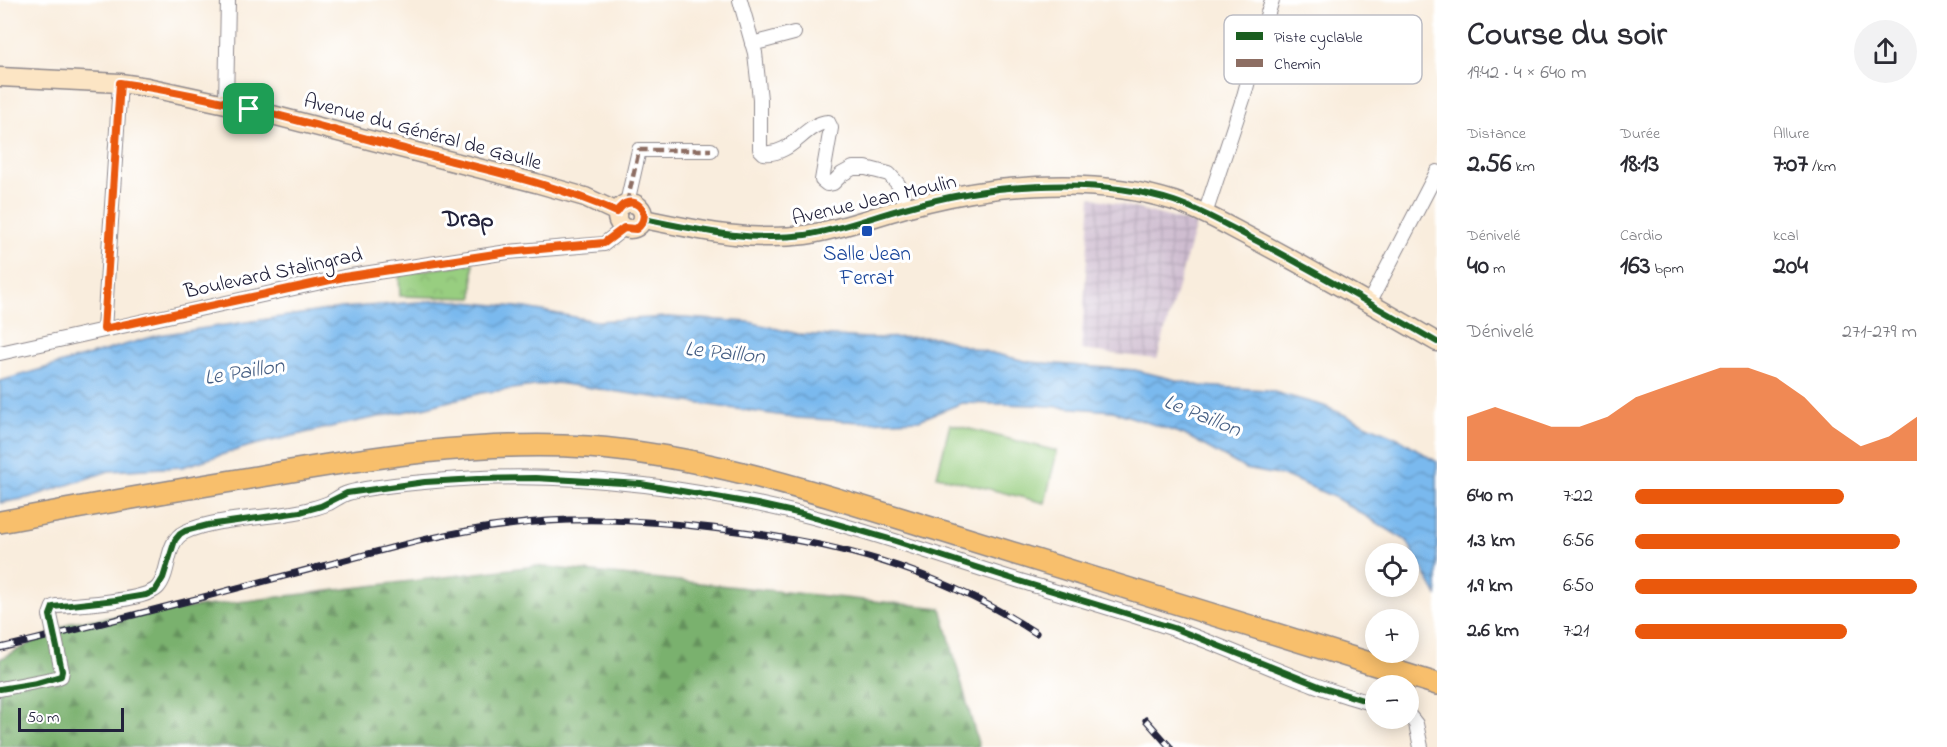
<!DOCTYPE html>
<html lang="fr">
<meta charset="utf-8">
<style>
body{margin:0;font-family:"Indie Flower",sans-serif;background:#f2f2f3;color:#2b2b33;height:100vh;display:flex;flex-direction:column;font-size:22px;white-space:nowrap}
*{box-sizing:border-box;margin:0}
p{font-size:20px;color:#7c7c81}
.icon{flex:none;width:33px;height:33px;fill:none;stroke:currentColor;stroke-width:2;stroke-linecap:round;stroke-linejoin:round}
.map{position:relative;flex:1;overflow:hidden}
.panel{display:flex;flex-direction:column;background:#fff;width:510px}
.panel>*{flex:none}
.fabs{position:absolute;left:1365px;top:543px;display:grid;gap:12px}
.fabs a{display:grid;place-items:center;width:54px;height:54px;border-radius:50%;background:#fff;box-shadow:0 3px 15px #0003;font-size:30px}
.scale{position:absolute;left:18px;bottom:15px;width:106px;box-sizing:border-box;padding-left:6px;border:3px solid #22223b;border-top:0;font-size:16px;line-height:21px;white-space:nowrap;color:#22223b;-webkit-text-stroke:4px #fff;paint-order:stroke}
.pin{position:absolute;display:grid;place-items:center;width:51px;height:51px;color:#fff;margin:-26px;border-radius:12px;box-shadow:0 3px 9px #0006}
.round{display:grid;place-items:center;flex:none;width:63px;height:63px;border-radius:32px;background:#f2f2f3}
.head{display:flex;align-items:center;justify-content:space-between;height:102px;padding:0 30px}
h1{font-size:33px;font-weight:700;line-height:45px}
.figures{display:grid;grid-template-columns:repeat(3,1fr);gap:9px;height:102px;padding:6px 30px}
.figures div{display:grid;align-content:center}
.figures b{font-size:26px;font-weight:700}
.figures small{font-size:16px;font-weight:400}
.figures p{font-size:16px}
.chart{height:168px;padding:12px 30px}
.chart p{display:flex;justify-content:space-between}
.chart svg{width:100%;height:108px;margin-top:6px;fill:#ea580c;opacity:.7}
ul{padding:0 30px;list-style:none;font-size:20px}
li{display:grid;grid-template-columns:96px 72px 1fr;align-items:center;height:45px}
li i{height:15px;border-radius:8px;background:#ea580c}
main{display:flex;flex:1;min-height:0}
.map>svg:first-child{display:block}
</style>
<main>
<div class="map">
<svg width="1437" height="747" viewBox="0 0 1437 747">
<defs>
<pattern id="industrial-grid" width="8" height="8" patternUnits="userSpaceOnUse" patternTransform="scale(1.5)"><rect width="8" height="8" fill="#cfbdd0"/><path d="M0 4h8M4 0v8" fill="none" stroke="#b1a2b4"/></pattern>
<pattern id="forest-firs" width="22" height="20" patternUnits="userSpaceOnUse" patternTransform="scale(1.5)"><rect width="22" height="20" fill="#7ab16e"/><path d="M5 1l3.5 6h-7zM16 11l3.5 6h-7z" fill="#64905c"/></pattern>
<pattern id="park-crowns" width="20" height="18" patternUnits="userSpaceOnUse" patternTransform="scale(1.5)"><rect width="20" height="18" fill="#98ce80"/><path d="M2 6a3 3 0 1 1 6 0M12 15a3 3 0 1 1 6 0" fill="none" stroke="#83b170"/></pattern>
<pattern id="water-waves" width="16" height="10" patternUnits="userSpaceOnUse" patternTransform="scale(1.5)"><rect width="16" height="10" fill="#7ab9ee"/><path d="M0 5q4-4 8 0t8 0" fill="none" stroke="#6496c2"/></pattern>
</defs>
<rect width="100%" height="100%" fill="#fff"/>
<filter id="ink" filterUnits="userSpaceOnUse"><feTurbulence type="fractalNoise" baseFrequency=".0167" numOctaves="2"/><feDisplacementMap in="SourceGraphic" scale="12" xChannelSelector="R" yChannelSelector="G"/><feConvolveMatrix kernelMatrix="1 2 1 2 8 2 1 2 1" color-interpolation-filters="sRGB"/></filter>
<filter id="wash" filterUnits="userSpaceOnUse"><feTurbulence type="fractalNoise" baseFrequency=".008" numOctaves="4" result="noise"/><feDisplacementMap in="SourceGraphic" scale="24" xChannelSelector="R" yChannelSelector="G"/><feGaussianBlur stdDeviation="1.35" result="paint"/><feColorMatrix in="noise" values="0 0 0 0 0 0 0 0 0 0 0 0 0 0 0 0 0 1.4 0 .05"/><feComposite in="paint" operator="in"/></filter>
<g filter="url(#wash)">
<rect width="100%" height="100%" fill="#f9eddd"/>
<path fill="url(#industrial-grid)" d="M1091 197 1196 224 1157 359 1081 350Z"/>
<path fill="url(#forest-firs)" stroke="#4e6a54" stroke-width="1.5" d="M535 566 941 608 979 747H0V659L72 622Z"/>
<path fill="url(#park-crowns)" stroke="#5d785e" stroke-width="1.5" d="M473 263V298L400 296 399 274Z"/>
<path fill="#98ce80" stroke="#5d785e" stroke-width="1.5" d="M950 424 1057 451 1045 503 937 476Z"/>
<path fill="url(#water-waves)" stroke="#4e6e94" stroke-width="1.5" d="M445 300 526 308 596 321 668 317 749 322 798 334 868 338 936 337 975 349 1030 362 1135 370 1201 386 1267 390 1324 406 1402 440 1437 462V596L1407 541 1336 498 1288 477 1246 469 1185 435 1113 411 1035 405 962 403 919 420 861 422 798 418 557 383 481 393 427 407 339 425 250 446 182 467 109 471 28 498 0 503V381L159 335 341 308Z"/>
</g>
<g filter="url(#ink)">
<g fill="none" stroke-linecap="round" stroke-linejoin="round">
<g stroke="#8e888c" stroke-width="16">
<path id="street" d="M740 0 755 53 760 99V149L764 153C792 156 805 123 828 122L831 128 822 180 827 184 833 183 842 174 853 168H866L889 174 898 184 907 207
M752 44 794 33
M226 103 228 0
M627 203 639 150H711
M1205 214 1244 96 1257 48 1272 0
M1369 303 1437 172
M104 329 120 83
M0 353 344 277 508 252 604 244 624 228
M50 615 53 607 56 606C75 605 147 601 158 587 171 572 165 541 185 532 218 517 266 519 302 511 311 509 320 507 329 503 335 500 341 495 348 493 367 487 403 484 424 482 550 469 679 484 801 514 874 532 945 558 1017 580 1068 596 1120 610 1171 628 1240 651 1305 687 1376 704
M0 689 56 678 61 676 62 671 60 662
M1408 714 1416 724 1421 747"/>
</g>
<g stroke="#8e888c" stroke-width="21">
<path id="secondary" d="M0 77 120 83 147 87 249 109 536 183 585 197 617 212
M617 216a13 13 0 1 1 26 0a13 13 0 1 1-26 0Z
M644 219C698 230 749 242 805 235 839 230 872 217 905 208 936 199 967 193 998 189 1055 183 1119 183 1174 201 1204 211 1231 228 1259 242 1319 274 1378 308 1437 342"/>
</g>
<g stroke="#8e888c" stroke-width="24">
<path id="primary" d="M0 522C85 506 170 491 256 477 365 458 476 440 588 447 711 456 830 497 948 533 1111 582 1274 634 1437 684"/>
</g>
<use href="#street" stroke="#fff" stroke-width="14"/>
<use href="#secondary" stroke="#fce5c4" stroke-width="18"/>
<use href="#primary" stroke="#f8bf6c" stroke-width="21"/>
<g stroke="#22223b" stroke-width="7">
<path id="rail" d="M0 648C107 623 213 594 319 567 381 551 443 532 508 525 576 516 644 520 712 528 831 541 934 567 1036 633
M1146 720 1170 747"/>
</g>
<use href="#rail" stroke="#fff" stroke-width="4.5" stroke-dasharray="14" stroke-linecap="butt"/>
<g stroke="#8e888c" stroke-width="16" stroke-linecap="butt">
<path id="street-bridge" d="M50 615 60 662"/>
</g>
<use href="#street-bridge" stroke="#fff" stroke-width="14"/>
<path stroke="#8d6e63" stroke-width="4.5" stroke-dasharray="9 4.5" stroke-linecap="butt" d="M627 203 639 150H711"/>
<g stroke="#fff" stroke-width="10">
<path id="cycleway" d="M644 219C698 230 749 242 805 235 839 230 872 217 905 208 936 199 967 193 998 189 1055 183 1119 183 1174 201 1204 211 1231 228 1259 242 1319 274 1378 308 1437 342
M0 689 37 683 61 676 62 671 50 615 53 607 116 600 146 595 155 591 163 578 175 540 180 534 185 531 208 525 300 512 321 506 347 493 425 482 477 479 535 478 641 484 757 504 802 514 889 539 1016 580 1174 628 1324 688 1376 704"/>
</g>
<use href="#cycleway" stroke="#1b5e20" stroke-width="6"/>
</g>
</g>
<g fill="none" stroke-linecap="round" stroke-linejoin="round" filter="url(#ink)">
<g stroke="#fff" stroke-width="12">
<path id="route" d="M120 83C217 96 313 125 408 150 478 168 551 182 617 212 630 189 657 213 636 229L624 228 604 243 508 252 344 277 104 329Z"/>
</g>
<use href="#route" stroke="#ea580c" stroke-width="8"/>
</g>
<rect fill="#1a4fb4" stroke="#fff" stroke-width="2" x="861" y="225" width="12" height="12" rx="3"/>
<g text-anchor="middle" stroke-width="6" stroke-linejoin="round" paint-order="stroke">
<g font-size="21" fill="#22223b" stroke="#fff">
<text transform="translate(423 131) rotate(15)" y="7">Avenue du Général de Gaulle</text>
<text transform="translate(874 199) rotate(-13)" y="7">Avenue Jean Moulin</text>
<text transform="translate(273 272) rotate(-12)" y="7">Boulevard Stalingrad</text>
</g>
<g font-size="21" fill="#164399" stroke="#fff">
<text x="867" y="260">Salle Jean<tspan x="867" dy="24">Ferrat</tspan></text>
</g>
<g font-size="22" font-style="italic" fill="#455e83" stroke="#fff">
<text transform="translate(725 351) rotate(6)" y="8">Le Paillon</text>
<text transform="translate(244 370) rotate(-9)" y="8">Le Paillon</text>
<text transform="translate(1203 414) rotate(22)" y="8">Le Paillon</text>
</g>
<g font-size="24" font-weight="bold" fill="#22223b" stroke="#fff">
<text x="468" y="226">Drap</text>
</g>
</g>
<rect x="1224" y="15" width="198" height="69" rx="9" fill="#fff" stroke="#bdbdc4" stroke-width="1.5"/>
<rect x="1236" y="32" width="27" height="8" fill="#1b5e20"/>
<rect x="1236" y="59" width="27" height="8" fill="#8d6e63"/>
<g font-size="16" fill="#22223b">
<text x="1274" y="42">Piste cyclable</text>
<text x="1274" y="69">Chemin</text>
</g>
</svg>
<div class="fabs">
<a><svg class="icon" aria-label="locate" viewBox="0 0 24 24"><circle cx="12" cy="12" r="6"/><path d="M12 2v4M12 18v4M2 12h4M18 12h4"/></svg></a>
<a>+</a>
<a>−</a>
</div>
<div class="scale">50 m</div>
<div class="pin" style="left:249px;top:109px;background:#1e9e55"><svg class="icon" aria-label="arrive" viewBox="0 0 24 24"><path d="M6 21V4h12l-3 4 3 4H6"/></svg></div>
</div>
<section class="panel">
<div class="head"><div><h1>Course du soir</h1><p>19:42 · 4 × 640 m</p></div><a class="round"><svg class="icon" aria-label="share" viewBox="0 0 24 24"><path d="M12 15V3M7 8l5-5 5 5M5 13v7h14v-7"/></svg></a></div>
<div class="figures">
<div><p>Distance</p><b>2.56<small> km</small></b></div>
<div><p>Durée</p><b>18:13</b></div>
<div><p>Allure</p><b>7:07<small> /km</small></b></div>
</div>
<div class="figures">
<div><p>Dénivelé</p><b>40<small> m</small></b></div>
<div><p>Cardio</p><b>163<small> bpm</small></b></div>
<div><p>kcal</p><b>204</b></div>
</div>
<div class="chart"><p><span>Dénivelé</span>271–279 m</p>
<svg viewBox="0 0 160 44" preserveAspectRatio="none"><path d="M0 44V26L10 22L20 26L30 30L40 30L50 26L60 18L70 14L80 10L90 6L100 6L110 10L120 18L130 30L140 38L150 34L160 26V44z"/></svg>
</div>
<ul>
<li><b>640 m</b>7:22<i style="width:74%"></i></li>
<li><b>1.3 km</b>6:56<i style="width:94%"></i></li>
<li><b>1.9 km</b>6:50<i style="width:100%"></i></li>
<li><b>2.6 km</b>7:21<i style="width:75%"></i></li>
</ul>
</section>
</main>
